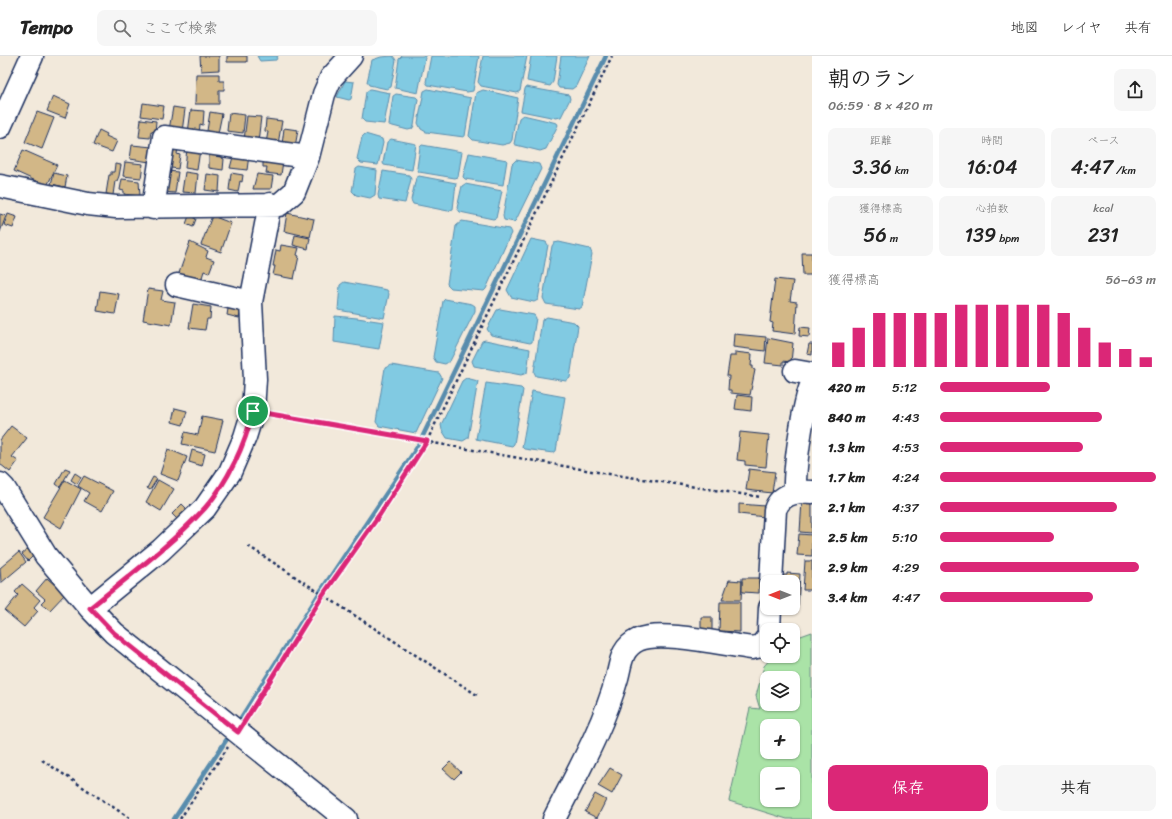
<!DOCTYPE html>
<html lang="ja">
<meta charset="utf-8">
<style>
body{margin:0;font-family:Sriracha,"Klee One",sans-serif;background:#f6f6f6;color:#222;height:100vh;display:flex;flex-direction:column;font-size:15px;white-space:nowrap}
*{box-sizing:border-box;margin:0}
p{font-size:13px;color:#767676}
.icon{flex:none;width:22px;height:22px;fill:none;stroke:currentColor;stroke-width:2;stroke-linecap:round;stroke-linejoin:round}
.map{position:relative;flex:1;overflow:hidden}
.sheet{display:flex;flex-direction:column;background:#fff;width:360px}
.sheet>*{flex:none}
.needle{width:26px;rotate:270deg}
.fabs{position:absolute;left:760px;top:519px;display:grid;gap:8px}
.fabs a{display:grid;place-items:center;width:40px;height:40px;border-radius:8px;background:#fff;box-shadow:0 1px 3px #0004;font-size:20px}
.pin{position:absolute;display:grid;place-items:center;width:34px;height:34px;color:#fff;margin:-17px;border:2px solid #fff;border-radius:50%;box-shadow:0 1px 4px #0007}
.round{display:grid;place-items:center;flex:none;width:42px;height:42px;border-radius:8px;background:#f6f6f6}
.head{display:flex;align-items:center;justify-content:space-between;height:68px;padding:0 16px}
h1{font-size:22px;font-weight:600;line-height:30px}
.stats{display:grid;grid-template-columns:repeat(3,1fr);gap:6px;height:68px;padding:4px 16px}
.stats div{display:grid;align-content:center;border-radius:8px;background:#f6f6f6;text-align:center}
.stats b{font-size:20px;font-weight:600}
.stats small{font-size:11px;font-weight:400}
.stats p{font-size:11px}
.chart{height:112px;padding:8px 16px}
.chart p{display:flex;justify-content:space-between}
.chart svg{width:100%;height:72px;margin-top:4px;stroke:#db2777;stroke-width:6}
.action{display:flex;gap:8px;margin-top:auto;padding:8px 16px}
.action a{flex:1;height:46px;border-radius:8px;background:#db2777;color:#fff;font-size:16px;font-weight:600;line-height:46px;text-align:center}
.action a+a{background:#f6f6f6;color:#222}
ul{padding:0 16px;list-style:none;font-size:13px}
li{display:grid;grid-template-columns:64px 48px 1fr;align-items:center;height:30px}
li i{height:10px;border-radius:5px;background:#db2777}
header{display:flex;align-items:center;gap:24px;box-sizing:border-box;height:56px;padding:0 20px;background:#fff;border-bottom:1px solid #e0e0e0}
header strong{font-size:19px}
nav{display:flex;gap:22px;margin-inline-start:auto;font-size:14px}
.search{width:280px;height:36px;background:#f6f6f6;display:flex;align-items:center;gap:10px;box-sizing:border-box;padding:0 14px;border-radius:8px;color:#767676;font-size:15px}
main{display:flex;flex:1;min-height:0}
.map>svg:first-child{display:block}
</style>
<header>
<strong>Tempo</strong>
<div class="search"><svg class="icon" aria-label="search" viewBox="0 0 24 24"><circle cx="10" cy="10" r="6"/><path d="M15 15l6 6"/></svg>ここで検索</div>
<nav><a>地図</a><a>レイヤ</a><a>共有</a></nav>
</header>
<main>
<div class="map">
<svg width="812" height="763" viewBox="0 0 812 763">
<rect width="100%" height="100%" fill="#f2e9db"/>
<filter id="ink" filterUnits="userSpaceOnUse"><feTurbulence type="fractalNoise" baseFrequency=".025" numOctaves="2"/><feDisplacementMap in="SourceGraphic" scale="8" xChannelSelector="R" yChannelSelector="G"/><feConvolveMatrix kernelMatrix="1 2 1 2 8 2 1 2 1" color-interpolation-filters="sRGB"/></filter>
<g filter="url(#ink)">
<path fill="#aae3a7" stroke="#628982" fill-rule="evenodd" d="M812 576V763H787L729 745 750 652 760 653 756 640 764 610 773 600H793V579L798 581ZM767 622H793V648H767ZM767 670H793V696H767ZM767 718H793V744H767Z"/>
<path fill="#81cae2" stroke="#588cad" d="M257 0H278L276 4 260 5Z
M393 0 396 4 391 31 387 33 369 29 367 26 372 4 381 1Z
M402 0H425V2L418 37 395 32 399 3Z
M431 0H479L473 35 467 36 428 29 426 26Z
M483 0H527L520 35 517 37 481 30 478 26Z
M531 0H557L553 26 550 30 527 25Z
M561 0H590L576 30 572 33 559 32 557 29Z
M345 25 354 26 351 43 349 44 337 41Z
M526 31 569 39 570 43 561 61 556 62 521 55 525 33Z
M370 33 390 37 384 68 365 66 362 63 366 36Z
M428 33 471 42 465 80 464 81 426 76 421 73 418 67 424 35Z
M483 34 518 42 512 84 510 87 502 89 473 84 469 80 476 37Z
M396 38 416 41 418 43 414 70 412 73 408 74 389 69 393 40Z
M523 59 557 67 558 69 546 93 540 95 516 89 514 88 519 62Z
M365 78 382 83 383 87 378 109 361 107 357 103 362 81Z
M391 83 416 88 412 114 384 109 383 107 387 86Z
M422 89 462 96 458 121 455 122 419 116 417 112 420 91Z
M469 97 507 104 503 129 465 123 463 121Z
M516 104 539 108 541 113 516 164 514 166 504 164 503 160 512 108Z
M359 111 377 114 375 139 370 142 356 139 352 135 356 113Z
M383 115 409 119 411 123 405 147 379 143 378 139Z
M419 120 456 127 453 153 448 155 413 148 411 144 416 122Z
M465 128 502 135 496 162 493 163 460 156 457 152 462 130Z
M462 165 509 173 511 177 486 233 484 235 451 232 447 228 456 170Z
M531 183 546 186 548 189 538 244 534 246 511 241 507 234Z
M559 186 590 193 592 198 582 251 579 253 546 248 543 242 552 190 554 187Z
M344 226 387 234 389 238 384 262 338 254 340 229Z
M445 243 472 248 475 250V255L450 305 445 308 436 306 433 301 443 245Z
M500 253 534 259 536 262 532 286 530 287 491 279 487 273 497 254Z
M335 260 357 262 384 266 379 293 334 286Z
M547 261 574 266 578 270 570 322 566 325 536 320 534 316 542 264Z
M485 284 530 293 527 317 521 319 474 310 472 305 482 285Z
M391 309 439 317 442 322 416 377 379 370 376 366 385 312Z
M466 322 478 325 468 382 463 385 447 382 442 374 441 369 462 325Z
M486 327 521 332 523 334 514 388 512 390 476 383Z
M532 335 565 341 556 395 553 397 524 393 522 391Z"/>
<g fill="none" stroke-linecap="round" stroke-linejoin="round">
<path stroke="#588cad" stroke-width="4.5" d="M237 668 322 533 418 390 606 0
M174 763 231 677"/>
</g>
<path fill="#d2b787" stroke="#1b2f5e" d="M200 0H219V14L201 15Z
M227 0H247V6H227Z
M196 18H219V25H224V34H219V48H195Z
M53 40 70 48 65 62 47 55Z
M143 47 164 50 162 63 141 60Z
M173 51 185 53 182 76 169 74Z
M191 54 204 55 203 69 200 68 199 79 188 77Z
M37 56 54 62 42 93 25 86Z
M210 56 222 58 217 82 206 81Z
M229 57 245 59 243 77 227 75Z
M247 60 261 61 258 86 244 84Z
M141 63 156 65 155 76 151 75 150 82 139 81Z
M266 63 282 65 278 88 266 87 268 76 265 75Z
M284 72 298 74 295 91 282 89Z
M99 74 107 78 106 80 117 85 112 96 93 89Z
M132 89 152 91 150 106 130 103Z
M166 91 178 92 177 98 180 99 178 113 165 111Z
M187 92 200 94 197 114 185 112Z
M23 94 57 109 47 130 14 115Z
M209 95 223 97 222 102 224 103 223 114 209 112Z
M234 97 249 99 247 114 230 112Z
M263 105H283L281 119 266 117 267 111H263Z
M125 106 143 108 141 122 123 120Z
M115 108 121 109 119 120 117 125H115L113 139 106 138 109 119H111V116H114Z
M167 115 178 116 175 137 164 136Z
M185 116 198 118 196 137 182 136Z
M54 117 67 120 65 131 51 128Z
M231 117 243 119 242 126 240 125 238 136 229 134Z
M207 118 220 120 219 136 205 134Z
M257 118 273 120 271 133H253Z
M122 123 139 125 140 140 124 138V135L120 134Z
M287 157 314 163 310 181 284 175Z
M0 158 6 160 0 176Z
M8 158 17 161 13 172 4 169Z
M189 160 196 163 193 171 186 168Z
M212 160 231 167 221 196 201 189Z
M295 179 310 182 308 193 293 189Z
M190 186 208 195 206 201 214 204 209 217 204 215 200 228 178 220Z
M281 189 299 192 297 199 299 200 294 223 273 219 275 210H273L276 194 280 195Z
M802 197H812V219H803Z
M775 223 793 225 790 245 797 246 795 278 772 275 773 267 770 266Z
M148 233 163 235 161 244 175 246 171 269 143 264Z
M100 235 119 238 115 258 97 255Z
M229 247 242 250 239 262 227 259Z
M193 248 211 251 210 263H207L205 274 189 272Z
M800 271 810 272 809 281 799 280Z
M734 278 766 281 765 295 733 291Z
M768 282 793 287 791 306 783 305V309L765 307Z
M809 288H812V299L807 298Z
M735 296 752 298 751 310H753V313L755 314 750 339 731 337V334H728L729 320H727L730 300H735Z
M737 339 752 341 751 355 735 353Z
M175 352 187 355 183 369 172 366Z
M202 360 223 364 215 395 182 388 185 376 198 379Z
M11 370 27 382 12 401 18 405 10 416 0 408V384Z
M740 376 769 379 766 411 745 409V405L737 404Z
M168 393 187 401 178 425 160 418Z
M192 394 205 398 202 410 189 406Z
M65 412 70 414 60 431 56 428Z
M749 413 775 416 772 437 746 434Z
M75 417 81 421 77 428 71 424Z
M84 420 113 435 102 455 84 445 89 437 78 430Z
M153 421 157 423 150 434 147 432Z
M65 424 81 433 61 472 43 461Z
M158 424 174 433 161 455 146 446Z
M802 445H812V477L800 476Z
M182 448 188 454 178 464 172 458Z
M739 448 765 450V461L739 458Z
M799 478 812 479V500L797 499Z
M28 493 33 500 28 505 22 498Z
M19 496 26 506 1 527 0 512Z
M805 505H812V537V534H803Z
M787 517 800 518 798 550H793V526H781V519H787Z
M47 522 65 538 50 554 41 547 45 543 36 535Z
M742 522H759V537L742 536Z
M729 524 742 525 741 544H722Z
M22 528 40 544 34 551 38 555 24 571 5 555 18 539 15 536Z
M720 546H740V576L719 575Z
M701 561H712V574H701Z
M450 706 461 716 454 723 443 713Z
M610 712 622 719 612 738 598 730Z
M595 738 606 744 597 762 585 756Z"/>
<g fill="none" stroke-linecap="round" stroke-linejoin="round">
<g stroke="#1b2f5e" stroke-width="25">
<path id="minor" d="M0 71 32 0
M0 130 88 148 116 151 279 149 294 136 308 101 324 38 331 22 351 0
M153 152 164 81 308 101
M177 229 251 246
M795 315 812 318
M0 428 4 432 46 500 90 552 114 577 346 763
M795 436C794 412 803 349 812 327
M771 526 775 454C780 438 798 435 812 436
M90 552 161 494 205 452 230 416 245 381 253 355 255 323 251 246 270 148
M769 574 770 552
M554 763C577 717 603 672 617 622 621 607 621 592 638 584 660 573 726 589 752 592L761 590 767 582"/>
</g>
<path stroke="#1b2f5e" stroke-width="2.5" stroke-dasharray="3 3" stroke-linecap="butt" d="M271 358 603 417 761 441
M248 490 477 639
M247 662 323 539 380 459 427 385 612 0
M42 704 131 763
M180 763 228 691"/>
<use href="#minor" stroke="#fff" stroke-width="22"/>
</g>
</g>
<g fill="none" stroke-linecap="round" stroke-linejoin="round" filter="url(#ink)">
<g stroke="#fff" stroke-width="8">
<path id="route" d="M253 355 427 385 380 458 323 539 238 676 114 577 90 552C129 520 171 489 205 452 228 426 245 389 253 355Z"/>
</g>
<use href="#route" stroke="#db2777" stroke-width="5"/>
</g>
</svg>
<div class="fabs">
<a><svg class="needle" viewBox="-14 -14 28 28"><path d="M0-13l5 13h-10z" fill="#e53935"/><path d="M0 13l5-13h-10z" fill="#767676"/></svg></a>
<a><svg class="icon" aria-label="locate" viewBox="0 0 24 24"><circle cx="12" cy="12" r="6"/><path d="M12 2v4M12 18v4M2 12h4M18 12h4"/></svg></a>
<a><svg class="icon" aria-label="layers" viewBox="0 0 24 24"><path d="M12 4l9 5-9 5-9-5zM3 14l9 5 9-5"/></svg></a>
<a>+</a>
<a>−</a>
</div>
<div class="pin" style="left:253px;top:355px;background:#1e9e55"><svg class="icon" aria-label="arrive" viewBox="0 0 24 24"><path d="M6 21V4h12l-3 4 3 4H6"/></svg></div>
</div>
<section class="sheet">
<div class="head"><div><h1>朝のラン</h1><p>06:59 · 8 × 420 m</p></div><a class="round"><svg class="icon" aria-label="share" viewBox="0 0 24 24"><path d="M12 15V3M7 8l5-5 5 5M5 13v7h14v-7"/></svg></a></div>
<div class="stats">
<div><p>距離</p><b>3.36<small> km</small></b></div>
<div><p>時間</p><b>16:04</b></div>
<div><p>ペース</p><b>4:47<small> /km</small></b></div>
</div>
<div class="stats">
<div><p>獲得標高</p><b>56<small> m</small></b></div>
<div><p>心拍数</p><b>139<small> bpm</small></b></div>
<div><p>kcal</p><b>231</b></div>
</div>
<div class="chart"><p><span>獲得標高</span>56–63 m</p>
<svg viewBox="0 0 160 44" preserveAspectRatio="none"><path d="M5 44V29M15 44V20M25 44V11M35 44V11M45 44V11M55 44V11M65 44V6M75 44V6M85 44V6M95 44V6M105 44V6M115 44V11M125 44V20M135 44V29M145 44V33M155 44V38"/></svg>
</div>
<ul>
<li><b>420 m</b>5:12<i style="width:51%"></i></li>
<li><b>840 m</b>4:43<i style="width:75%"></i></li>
<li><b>1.3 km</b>4:53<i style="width:66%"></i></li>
<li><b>1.7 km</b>4:24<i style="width:100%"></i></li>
<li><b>2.1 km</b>4:37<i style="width:82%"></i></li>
<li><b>2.5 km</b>5:10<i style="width:53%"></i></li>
<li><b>2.9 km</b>4:29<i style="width:92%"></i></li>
<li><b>3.4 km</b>4:47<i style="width:71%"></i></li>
</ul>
<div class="action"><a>保存</a><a>共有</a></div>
</section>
</main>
